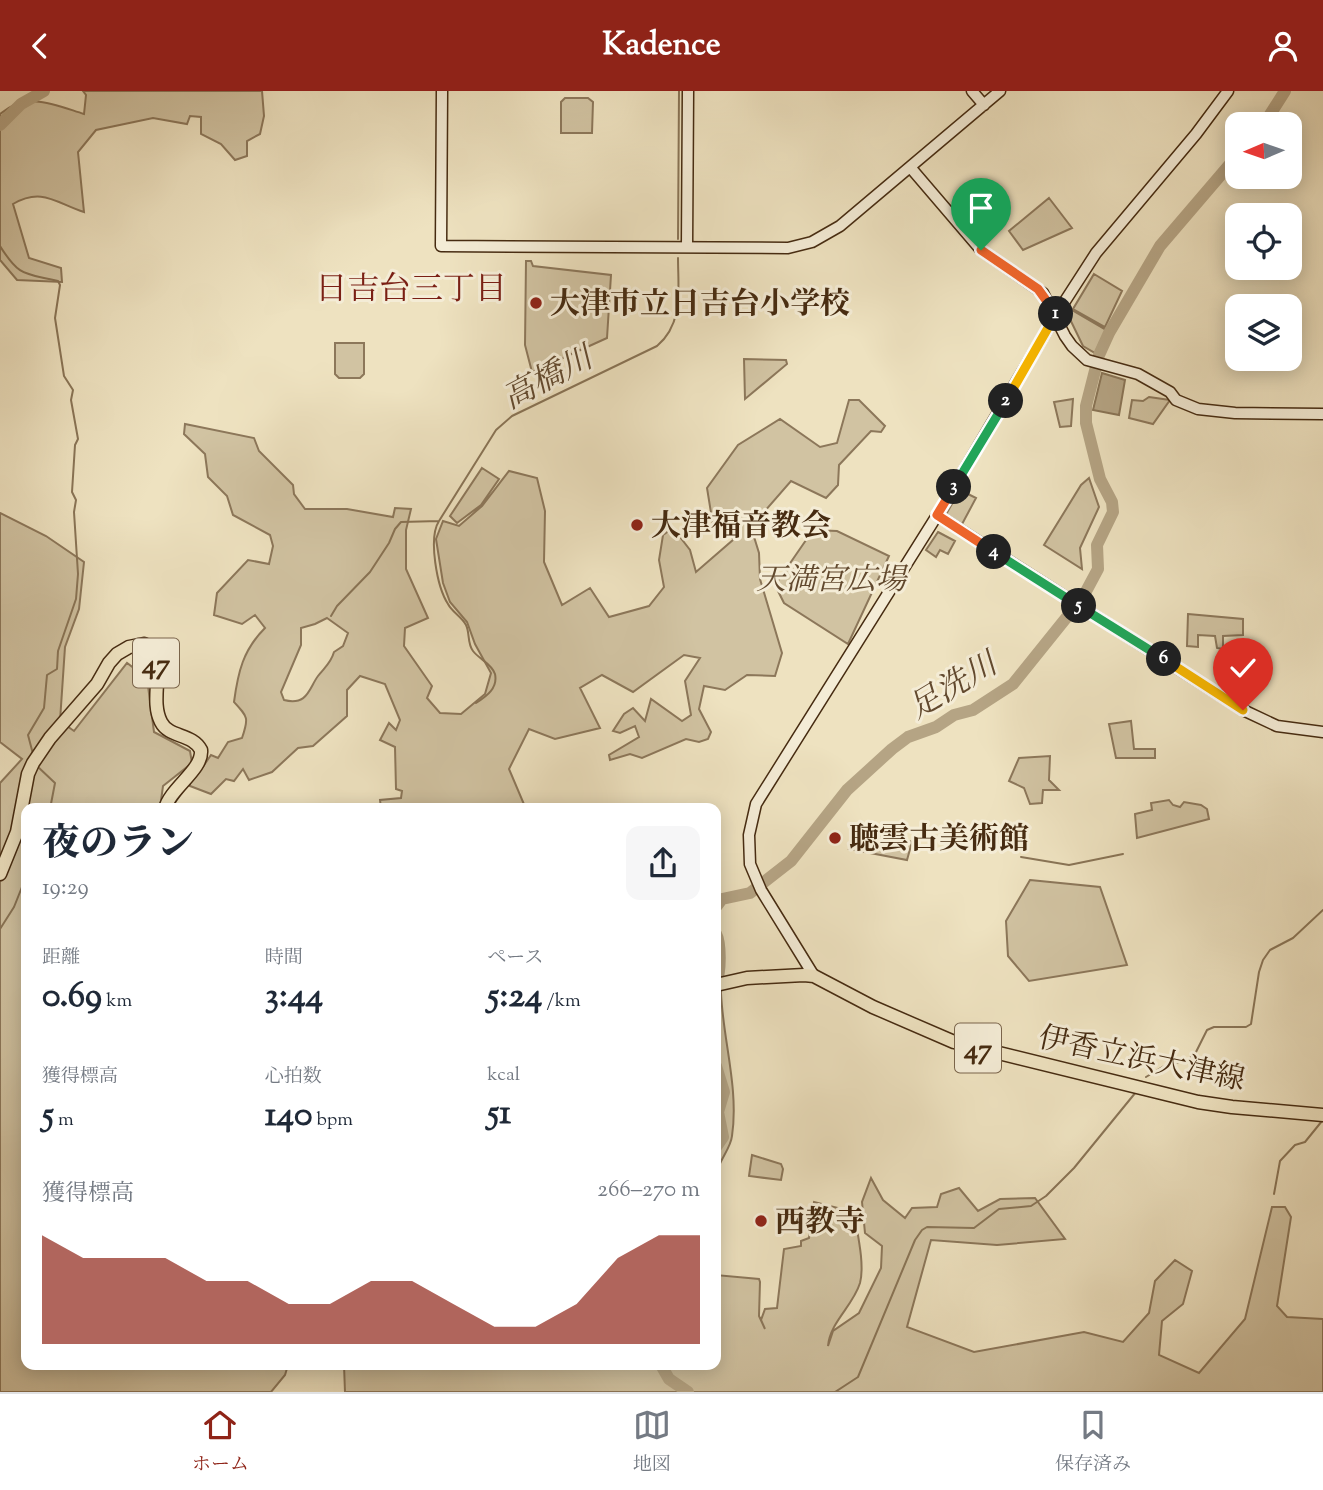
<!DOCTYPE html>
<html lang="ja">
<meta charset="utf-8">
<style>
body{margin:0;font-family:"Sorts Mill Goudy","Noto Serif JP",serif;background:#f6f6f7;color:#1f2937;height:100vh;display:flex;flex-direction:column;font-size:26px;white-space:nowrap}
*{box-sizing:border-box;margin:0}
p{font-size:23px;color:#747a83}
.icon{flex:none;width:38px;height:38px;fill:none;stroke:currentColor;stroke-width:2;stroke-linecap:round;stroke-linejoin:round}
.map{position:relative;flex:1;overflow:hidden}
.sheet{position:absolute;left:21px;top:712px;width:700px;height:567px;display:flex;flex-direction:column;background:#fff;border-radius:14px;box-shadow:0 4px 18px #0003}
.sheet>*{flex:none}
.needle{width:46px;rotate:268deg}
.fabs{position:absolute;left:1225px;top:21px;display:grid;gap:14px}
.fabs a{display:grid;place-items:center;width:77px;height:77px;border-radius:14px;background:#fff;box-shadow:0 4px 18px #0003;font-size:35px}
.pin{position:absolute;display:grid;place-items:center;width:60px;height:60px;color:#fff;margin:-72px -30px;border-radius:50% 50% 50% 0;rotate:-45deg;box-shadow:0 0 7px #0007}
.pin .icon{rotate:45deg}
.km{position:absolute;width:35px;height:35px;margin:-18px;border-radius:50%;background:#222;color:#fff;font-size:19px;line-height:35px;text-align:center}
.round{display:grid;place-items:center;flex:none;width:74px;height:74px;border-radius:14px;background:#f6f6f7}
.summary{display:flex;align-items:center;justify-content:space-between;height:119px;padding:0 21px}
h1{font-size:38px;font-weight:800;line-height:52px}
.stats{display:grid;grid-template-columns:repeat(3,1fr);gap:10px;height:119px;padding:7px 21px}
.stats div{display:grid;align-content:center}
.stats b{font-size:35px;font-weight:800}
.stats small{font-size:19px;font-weight:400}
.stats p{font-size:19px}
.chart{height:196px;padding:14px 21px}
.chart p{display:flex;justify-content:space-between}
.chart svg{width:100%;height:126px;margin-top:7px;fill:#8f2418;opacity:.7}
header{display:flex;justify-content:space-between;align-items:center;height:91px;padding:0 21px;background:#8f2418;color:#fff;font-size:32px;font-weight:800}
.menu{display:flex;justify-content:space-around;align-items:center;height:98px;border-top:2px solid #e0e1e3;background:#fff;font-size:19px;color:#747a83}
.menu a{display:grid;justify-items:center;gap:4px}
.menu .selected{color:#8f2418}
.map>svg:first-child{display:block}
</style>
<header><svg class="icon" aria-label="back" viewBox="0 0 24 24"><path d="M15 5l-7 7 7 7"/></svg>Kadence<svg class="icon" aria-label="person" viewBox="0 0 24 24"><circle cx="12" cy="8" r="4"/><path d="M4 21q1-7 8-7t8 7"/></svg></header>
<div class="map">
<svg width="1323" height="1301" viewBox="0 0 1323 1301">
<rect width="100%" height="100%" fill="#eee2c0"/>
<filter id="stains"><feTurbulence type="fractalNoise" baseFrequency=".00286" numOctaves="4"/><feColorMatrix values="0 0 0 0 .2 0 0 0 0 .09 0 0 0 0 .02 0 0 0 .5 -.17"/></filter>
<radialGradient id="worn" r=".72"><stop offset=".6" stop-color="#630" stop-opacity="0"/><stop offset="1" stop-color="#630" stop-opacity=".3"/></radialGradient>
<path fill="#d1c3a2" stroke="#8c775a" stroke-width="2" fill-rule="evenodd" d="M83 0H262L264 25 260 43 247 50V65L235 69 221 53 201 43V26L190 25 187 33 153 27 96 39 78 61 84 121C56 112 42 96 13 113L29 167 61 177 62 191 17 189 0 169V23C27 0 55 14 84 23L86 4Z
M565 7H588L593 11 592 42H561V11Z
M1049 107 1072 137 1023 159 1009 140Z
M526 170H531L533 175 611 184 607 247 532 281 525 254Z
M1094 183 1122 200 1105 236 1073 218Z
M1070 218 1106 239 1095 262 1083 255 1067 222Z
M335 252H364V283L360 287H339L335 283Z
M744 268 786 269 787 273 745 308Z
M1149 306 1170 309 1153 333 1129 327 1132 309 1143 310Z
M1073 308 1071 335 1060 336 1054 311Z
M849 309H859L885 335 881 341 871 340 839 374 838 394 826 407 791 390 751 436 759 462 760 488 782 562 775 585 747 584 725 599 704 595 699 618 711 641 708 648 699 651 686 648 642 667 630 663 610 669 609 664 639 646 635 635 620 642 613 640 624 623 633 617 645 630 651 608 682 630 691 624 685 590 700 567 684 564 633 601 602 584 580 597 600 637 555 648 529 638 509 678 526 718 381 717 380 709 401 707 402 700 396 698 395 656 380 649 389 632 396 639 400 629 385 593 360 585 347 599V625L313 655 298 657 272 681 249 689 243 678 234 690 226 688 211 703 190 695V684L196 678 202 677 211 664 218 667 228 651 242 647C249 627 248 626 234 611 238 581 243 559 265 537L255 524 242 533 214 524 217 502 248 469 269 473 273 455 270 444 233 424 227 405 208 386 205 363 184 343 185 333 254 347 259 360 293 394 294 403 305 418H347L393 426 395 417 411 418 406 439V478L428 527 405 537 404 555 432 595 427 607 440 622 461 623 485 603 491 582 475 553 467 531 450 511 443 492 436 448 443 430 459 435 482 415 509 380 537 387 545 420 544 471 562 514 590 497 609 526 649 515 664 496 659 469 663 444 673 437 690 459 696 481 734 448 713 434 707 397 738 354 780 328 820 356 837 352ZM327 527 348 542 343 555 334 561C331 572 325 576 318 585 309 597 308 615 284 609L281 601 301 554V537L315 533Z
M482 377 499 388 481 414 457 432 450 425Z
M1089 387 1099 416 1080 457 1082 478 1044 454 1081 394Z
M960 399 976 407 961 435 945 425Z
M0 422 46 445 84 471 79 518 65 556 60 630 74 640 127 572 147 587 154 641 190 660 192 672 163 695 160 717 26 718V1274H288L285 1284 271 1301H0V692L22 668 0 651Z
M813 439 837 440 889 465 848 553 784 512 775 494Z
M938 441 955 450 948 463 940 459 936 466 926 459Z
M1188 523 1243 528V544L1223 545V558L1217 557 1215 545 1198 544V556L1187 555Z
M1131 630 1134 658H1155V667H1116L1109 633Z
M1050 665 1049 689 1059 699H1043L1042 712 1030 713 1024 697 1009 690 1019 667Z
M1169 709 1173 714 1180 716 1184 711 1201 714 1207 718 1209 728 1137 747 1135 723 1152 719 1151 712Z
M858 734 912 751 907 769 849 758Z
M1030 789 1100 796 1127 874 1029 890 1008 865 1006 830Z
M721 902C723 949 739 998 732 1045 731 1055 723 1065 719 1075L716 1074V909Z
M752 1064 781 1073 783 1078 781 1089 749 1085Z
M871 1087 883 1109 905 1127 912 1117 937 1116 941 1103 959 1097 978 1120 1000 1108 1035 1107 1065 1148 997 1154 931 1149 907 1236 974 1261 1084 1241 1123 1251 1149 1222 1155 1190 1175 1169 1192 1180 1183 1213 1162 1230 1159 1264 1199 1282 1245 1228 1272 1116H1285L1291 1126 1277 1215 1287 1226 1323 1228V1301H345L344 1274H716V1184L759 1188 760 1191 759 1225 765 1238 761 1229 765 1218 777 1217 784 1158 801 1155V1150L809 1147 814 1111 854 1121C857 1141 865 1173 860 1192 853 1215 830 1231 828 1255L833 1240 859 1222 881 1177 882 1155 865 1142 862 1111Z"/>
<path fill="#b5a484" stroke="#897456" stroke-width="2" d="M1102 282 1125 289 1119 324 1093 319Z"/>
<g fill="none" stroke-linecap="round" stroke-linejoin="round">
<path stroke="#897456" stroke-width="2" d="M678 148 679 0
M0 155C20 187 25 182 58 190L60 194 55 227 64 285 73 299 71 309 78 348 75 354 72 401 76 409 74 421 78 483 76 508 58 560 57 578 47 584 44 617 28 644 33 663
M439 430C428 447 437 496 448 513 452 521 462 526 466 534 470 542 467 552 473 560 479 568 492 573 495 583 498 597 487 605 476 612
M331 525 337 515 370 481 389 452 395 438 401 431 439 430 496 339 512 325 657 255C684 232 678 198 678 167
M37 675 55 692 50 718
M1021 766 1069 774 1123 763
M0 838 14 816 26 786
M1146 986 1164 975 1188 969 1196 961 1207 939 1214 936H1246L1251 933 1259 881 1263 869 1270 859 1293 847 1323 819
M1274 1103 1280 1070 1295 1054 1305 1051 1322 1030
M835 1301 858 1286 915 1149 922 1139 927 1136 974 1137 999 1118 1031 1115 1046 1105 1074 1077 1136 1001"/>
<path stroke="#b5a484" stroke-width="12" d="M1264 33 1285 0
M0 34 21 13 44 0
M716 816 722 808 750 802 791 770 847 699 892 658 908 646 936 636 954 624 973 619 1013 593 1083 506 1098 478 1097 454 1113 421 1112 411 1100 388 1086 332V315L1099 264 1109 242 1160 155 1237 65
M716 843C721 852 721 882 716 891
M716 975 724 1001 718 1021 723 1046 716 1056
M661 1274 669 1288 688 1301"/>
<g stroke="#462b11" stroke-width="13">
<path id="secondary" d="M442 0 441 155 788 157 812 151 840 135 1000 0
M972 0 984 14
M910 76 981 159 1043 202 1065 245 1072 255 1087 269 1138 283 1170 301 1176 309 1198 318 1235 322 1323 323
M687 156 688 0
M937 424 1243 619 1277 635 1323 641
M814 885 761 799 750 773 749 744 756 713 941 418 1056 224 1096 162 1196 43 1228 0"/>
</g>
<g stroke="#462b11" stroke-width="15">
<path id="primary" d="M0 783 17 741 28 683 33 672 50 647 97 593 109 572 117 563 129 556 144 553 150 556C166 576 149 608 161 631 169 647 192 642 201 659 203 679 170 697 165 718
M716 894 747 887 804 884 814 885 873 916 954 951 1198 1011 1232 1016 1323 1024"/>
</g>
<use href="#secondary" stroke="#f4ecd6" stroke-width="10"/>
<use href="#primary" stroke="#eee2c0" stroke-width="12"/>
</g>
<g fill="none" stroke-linecap="round" stroke-linejoin="round">
<g stroke="#fff" stroke-width="14">
<path id="split-1" d="M981 159 1038 198 1056 223"/>
</g>
<g stroke="#fff" stroke-width="14">
<path id="split-2" d="M1006 310 1056 223"/>
</g>
<g stroke="#fff" stroke-width="14">
<path id="split-3" d="M954 396 1006 310"/>
</g>
<g stroke="#fff" stroke-width="14">
<path id="split-4" d="M954 396 937 424 994 461"/>
</g>
<g stroke="#fff" stroke-width="14">
<path id="split-5" d="M994 461 1079 515"/>
</g>
<g stroke="#fff" stroke-width="14">
<path id="split-6" d="M1079 515 1164 568"/>
</g>
<g stroke="#fff" stroke-width="14">
<path id="split-7" d="M1164 568 1243 619"/>
</g>
<use href="#split-1" stroke="#f0652b" stroke-width="9"/>
<use href="#split-2" stroke="#f5b400" stroke-width="9"/>
<use href="#split-3" stroke="#22a559" stroke-width="9"/>
<use href="#split-4" stroke="#f0652b" stroke-width="9"/>
<use href="#split-5" stroke="#22a559" stroke-width="9"/>
<use href="#split-6" stroke="#22a559" stroke-width="9"/>
<use href="#split-7" stroke="#f5b400" stroke-width="9"/>
</g>
<g fill="#8f2418" stroke="#f4ecd6" stroke-width="2.5">
<circle cx="536" cy="212" r="7"/>
<circle cx="637" cy="434" r="7"/>
<circle cx="835" cy="747" r="7"/>
<circle cx="761" cy="1130" r="7"/>
</g>
<g text-anchor="middle" stroke-width="6" stroke-linejoin="round" paint-order="stroke">
<g fill="#f4ecd6" stroke="#7a654c" stroke-width="2">
<rect x="133" y="547.5" width="46" height="49" rx="5"/>
<rect x="955" y="932.5" width="46" height="49" rx="5"/>
</g>
<g font-size="28" font-weight="bold" fill="#462b11">
<text x="156" y="582">47</text>
<text x="978" y="967">47</text>
</g>
<g font-size="30" font-weight="bold" fill="#462b11" stroke="#f4ecd6" text-anchor="start">
<text x="550" y="222">大津市立日吉台小学校</text>
<text x="651" y="444">大津福音教会</text>
<text x="849" y="757">聴雲古美術館</text>
<text x="775" y="1140">西教寺</text>
</g>
<g font-size="30" font-style="italic" fill="#62492e" stroke="#f4ecd6">
<text x="831" y="498">天満宮広場</text>
</g>
<g font-size="30" fill="#462b11" stroke="#f4ecd6">
<text transform="translate(1142 967) rotate(12)" y="10">伊香立浜大津線</text>
</g>
<g font-size="32" fill="#7a1f14" stroke="#f4ecd6">
<text x="411" y="208">日吉台三丁目</text>
</g>
<g font-size="32" font-style="italic" fill="#62492e" stroke="#f4ecd6">
<text transform="translate(547 286) rotate(-28)" y="11">高橋川</text>
<text transform="translate(952 594) rotate(-31)" y="11">足洗川</text>
</g>
</g>
<rect width="100%" height="100%" filter="url(#stains)"/>
<rect width="100%" height="100%" fill="url(#worn)"/>
</svg>
<div class="fabs">
<a><svg class="needle" viewBox="-14 -14 28 28"><path d="M0-13l5 13h-10z" fill="#e53935"/><path d="M0 13l5-13h-10z" fill="#747a83"/></svg></a>
<a><svg class="icon" aria-label="locate" viewBox="0 0 24 24"><circle cx="12" cy="12" r="6"/><path d="M12 2v4M12 18v4M2 12h4M18 12h4"/></svg></a>
<a><svg class="icon" aria-label="layers" viewBox="0 0 24 24"><path d="M12 4l9 5-9 5-9-5zM3 14l9 5 9-5"/></svg></a>
</div>
<div class="pin" style="left:981px;top:159px;background:#1e9e55"><svg class="icon" aria-label="arrive" viewBox="0 0 24 24"><path d="M6 21V4h12l-3 4 3 4H6"/></svg></div>
<div class="pin" style="left:1243px;top:619px;background:#d93025"><svg class="icon" aria-label="check" viewBox="0 0 24 24"><path d="M5 12l5 5 9-10"/></svg></div>
<b class="km" style="left:1056px;top:223px">1</b>
<b class="km" style="left:1006px;top:310px">2</b>
<b class="km" style="left:954px;top:396px">3</b>
<b class="km" style="left:994px;top:461px">4</b>
<b class="km" style="left:1079px;top:515px">5</b>
<b class="km" style="left:1164px;top:568px">6</b>
<section class="sheet">
<div class="summary"><div><h1>夜のラン</h1><p>19:29</p></div><a class="round"><svg class="icon" aria-label="share" viewBox="0 0 24 24"><path d="M12 15V3M7 8l5-5 5 5M5 13v7h14v-7"/></svg></a></div>
<div class="stats">
<div><p>距離</p><b>0.69<small> km</small></b></div>
<div><p>時間</p><b>3:44</b></div>
<div><p>ペース</p><b>5:24<small> /km</small></b></div>
</div>
<div class="stats">
<div><p>獲得標高</p><b>5<small> m</small></b></div>
<div><p>心拍数</p><b>140<small> bpm</small></b></div>
<div><p>kcal</p><b>51</b></div>
</div>
<div class="chart"><p><span>獲得標高</span>266–270 m</p>
<svg viewBox="0 0 160 44" preserveAspectRatio="none"><path d="M0 44V6L10 14L20 14L30 14L40 22L50 22L60 30L70 30L80 22L90 22L100 30L110 38L120 38L130 30L140 14L150 6L160 6V44z"/></svg>
</div>
</section>
</div>
<nav class="menu">
<a class="selected"><svg class="icon" aria-label="home" viewBox="0 0 24 24"><path d="M3 11l9-7 9 7M6 9v11h12V9"/></svg>ホーム</a>
<a><svg class="icon" aria-label="map" viewBox="0 0 24 24"><path d="M3 6l6-2 6 2 6-2v14l-6 2-6-2-6 2zM9 4v14M15 6v14"/></svg>地図</a>
<a><svg class="icon" aria-label="saved" viewBox="0 0 24 24"><path d="M7 4h10v16l-5-4-5 4z"/></svg>保存済み</a>
</nav>
